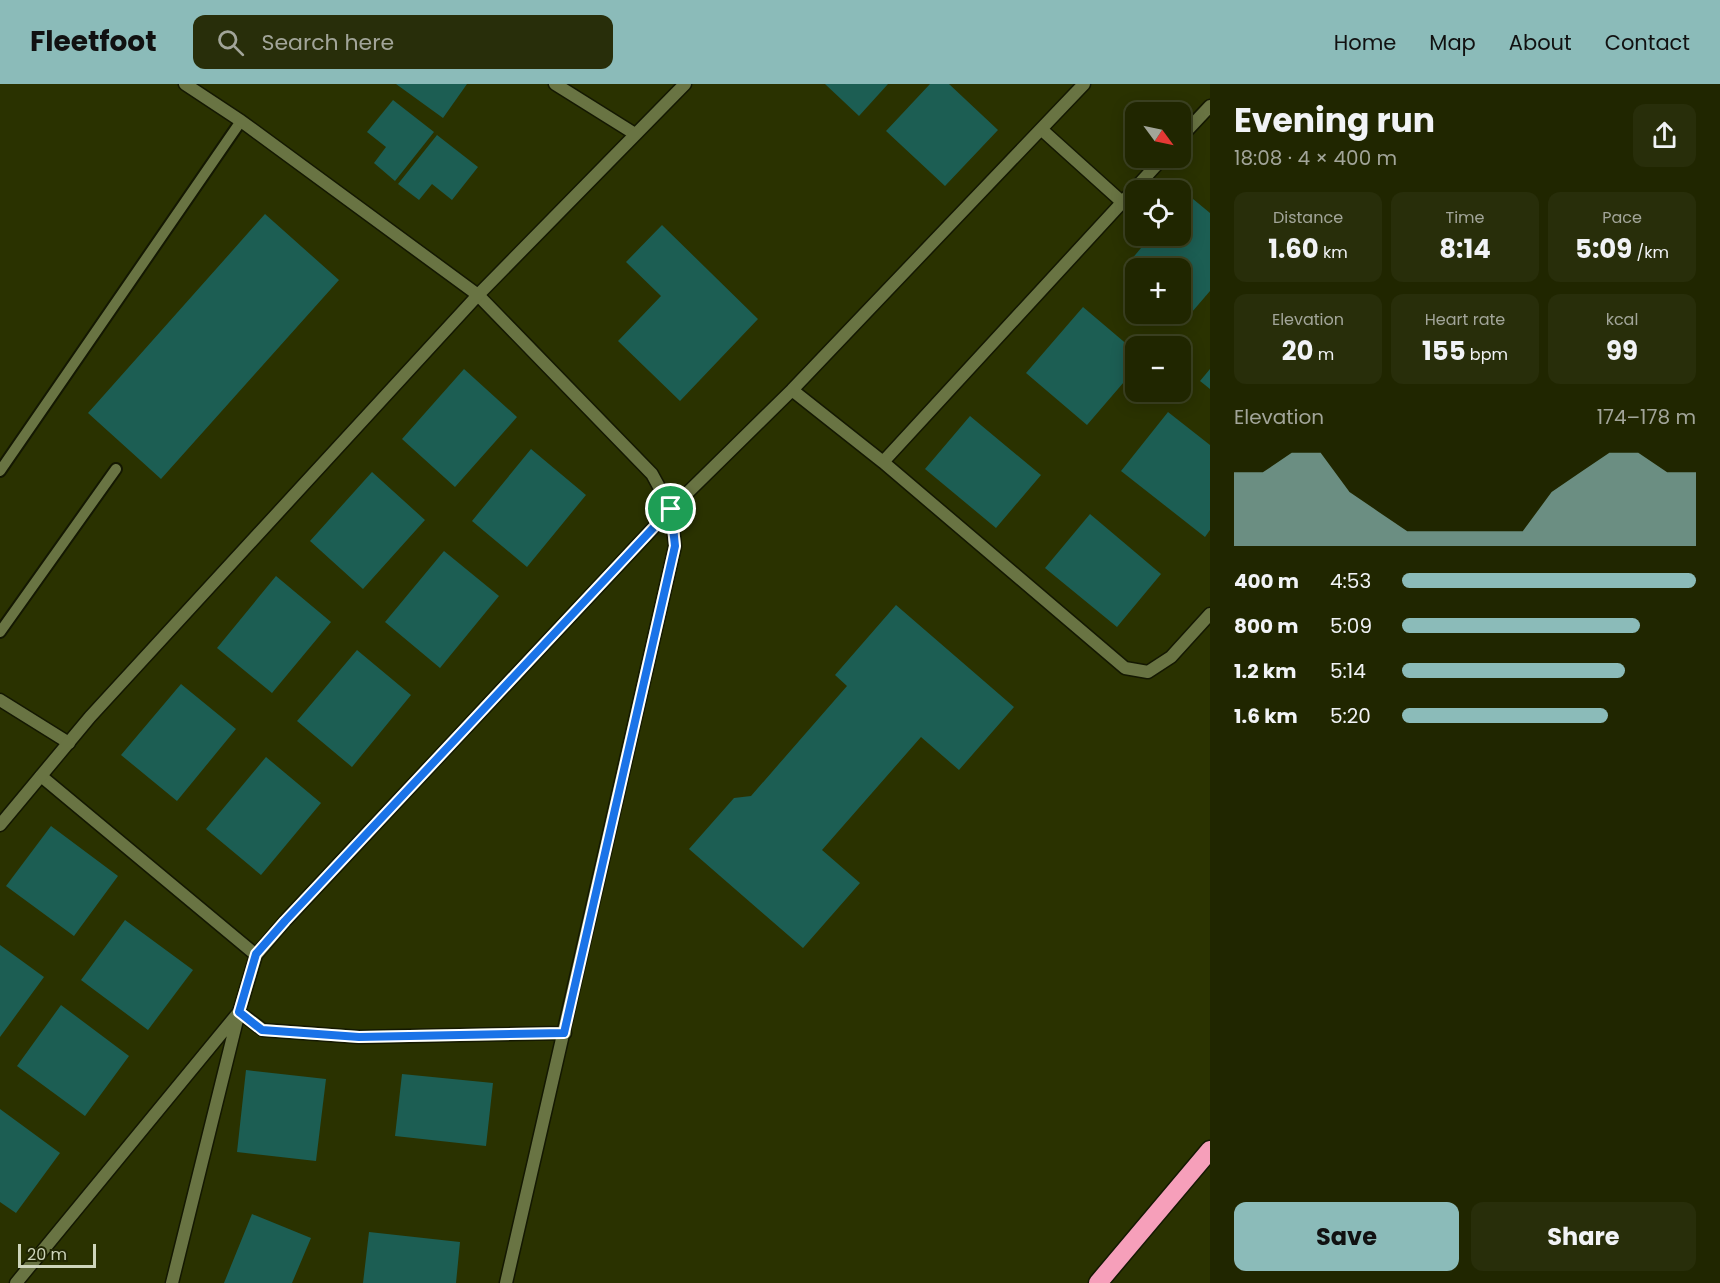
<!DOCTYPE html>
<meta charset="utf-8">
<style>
body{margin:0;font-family:Poppins,sans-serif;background:#282e0a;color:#f1f3f6;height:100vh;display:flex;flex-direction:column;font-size:22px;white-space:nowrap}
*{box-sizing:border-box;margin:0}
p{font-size:20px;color:#a2a599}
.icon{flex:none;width:33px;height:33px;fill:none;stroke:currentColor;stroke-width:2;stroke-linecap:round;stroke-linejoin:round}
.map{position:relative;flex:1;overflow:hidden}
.drawer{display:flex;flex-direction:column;background:#202600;width:510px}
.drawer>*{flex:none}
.needle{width:39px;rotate:123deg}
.fabs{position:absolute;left:1125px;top:18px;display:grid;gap:12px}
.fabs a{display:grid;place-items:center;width:66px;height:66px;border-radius:12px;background:#202600;box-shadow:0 3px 15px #0003,0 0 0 2px #3d4322;font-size:30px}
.scale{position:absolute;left:18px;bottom:15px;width:78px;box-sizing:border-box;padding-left:6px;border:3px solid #ced5bb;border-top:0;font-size:16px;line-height:21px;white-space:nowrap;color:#ced5bb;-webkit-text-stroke:4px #212703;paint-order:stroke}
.pin{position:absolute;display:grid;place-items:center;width:51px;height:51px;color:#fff;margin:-26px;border:3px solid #fff;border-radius:50%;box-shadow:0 2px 6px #0007}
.round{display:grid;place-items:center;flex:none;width:63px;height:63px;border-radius:12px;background:#282e0a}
.summary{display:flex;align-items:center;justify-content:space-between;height:102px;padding:0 24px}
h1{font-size:33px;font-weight:700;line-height:45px}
.metrics{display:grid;grid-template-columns:repeat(3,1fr);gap:9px;height:102px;padding:6px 24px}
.metrics div{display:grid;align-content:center;border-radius:12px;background:#282e0a;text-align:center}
.metrics b{font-size:26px;font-weight:700}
.metrics small{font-size:16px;font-weight:400}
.metrics p{font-size:16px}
.chart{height:168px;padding:12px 24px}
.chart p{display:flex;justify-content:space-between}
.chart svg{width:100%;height:108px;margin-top:6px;fill:#8bbbb9;opacity:.7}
.primary-button{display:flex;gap:12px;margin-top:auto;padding:12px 24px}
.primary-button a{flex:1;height:69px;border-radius:12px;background:#8bbbb9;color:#111;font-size:24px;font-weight:700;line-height:69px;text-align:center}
.primary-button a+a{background:#282e0a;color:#f1f3f6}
ul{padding:0 24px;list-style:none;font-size:20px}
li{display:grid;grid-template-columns:96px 72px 1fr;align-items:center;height:45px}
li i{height:15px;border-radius:8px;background:#8bbbb9}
header{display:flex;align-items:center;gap:36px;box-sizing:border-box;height:84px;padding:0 30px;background:#8bbbb9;color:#111}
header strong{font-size:28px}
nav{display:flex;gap:33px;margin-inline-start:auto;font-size:21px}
.search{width:420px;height:54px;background:#282e0a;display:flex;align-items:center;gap:15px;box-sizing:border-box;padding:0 21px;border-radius:12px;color:#a2a599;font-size:22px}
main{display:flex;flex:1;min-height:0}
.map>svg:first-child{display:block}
</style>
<header>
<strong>Fleetfoot</strong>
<div class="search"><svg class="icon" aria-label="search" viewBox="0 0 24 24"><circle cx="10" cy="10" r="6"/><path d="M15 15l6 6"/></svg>Search here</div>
<nav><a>Home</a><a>Map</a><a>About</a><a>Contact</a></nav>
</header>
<main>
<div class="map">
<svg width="1210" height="1199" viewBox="0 0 1210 1199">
<rect width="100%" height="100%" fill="#2a3200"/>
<path fill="#1c5e53" d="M396 0H467L443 34Z
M825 0H888L859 32Z
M930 0H949L998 46 945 102 886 47Z
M393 16 434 48 395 97 374 79 386 63 367 48Z
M437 51 478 83 452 116 432 100 419 116 398 100Z
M1187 110 1210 129V207L1192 228 1180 219V184H1140L1131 176 1151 152H1180V117Z
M265 130 339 196 161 395 88 329Z
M662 141 758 235 680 317 618 257 661 212 626 178Z
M1083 223 1136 268V284L1087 341 1026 289Z
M464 285 517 333 455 403 402 355Z
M1210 285V305L1200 297Z
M1168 328 1210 361V446L1205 453 1121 387Z
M970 332 1041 391 996 444 925 385Z
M531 365 586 411 527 483 472 437Z
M372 388 425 436 363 505 310 457Z
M1090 430 1161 490 1117 543 1045 484Z
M444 467 499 512 440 584 385 538Z
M276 492 331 538 272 609 217 564Z
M896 521 1014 623 959 686 921 653 822 766 860 799 803 864 689 765 734 714 751 712 847 602 835 591Z
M357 566 411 611 352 683 297 637Z
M181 600 236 645 177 717 121 671Z
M266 673 321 719 261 791 206 745Z
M51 742 118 792 74 852 6 802Z
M125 836 193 886 148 946 81 896Z
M0 861 44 893 0 953Z
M61 921 129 972 85 1032 17 982Z
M246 986 326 995 316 1077 237 1068Z
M402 990 493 999 486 1062 395 1052Z
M0 1025 60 1069 16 1129 0 1118Z
M252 1130 311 1154 292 1199H224Z
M369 1148 460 1158 456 1199H363Z"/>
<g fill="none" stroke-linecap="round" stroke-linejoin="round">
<g stroke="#141802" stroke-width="14">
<path id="service" d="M0 387 241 37
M0 548 116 385"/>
</g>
<g stroke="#141802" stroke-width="15">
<path id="minor" d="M555 0 635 50
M1041 45 1122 118
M1180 54 1210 22
M478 211 652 390 671 425 675 462 506 1199
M792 306 883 378 1125 584 1148 588 1171 573 1210 530
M883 378 1163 74
M0 616 69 659
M41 692 256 871
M565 949 359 953 263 946 239 928 256 871 285 837 671 425 792 306 1084 0
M16 1199 239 928
M172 1199 238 932"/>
</g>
<g stroke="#141802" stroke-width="15">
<path id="tertiary" d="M185 0 241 37 478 211
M0 741 90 633 478 211 685 0"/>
</g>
<g stroke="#141802" stroke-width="21">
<path id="motorway" d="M1098 1199 1210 1066"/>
</g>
<use href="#service" stroke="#697443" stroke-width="10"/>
<use href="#minor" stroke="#697443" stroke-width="12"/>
<use href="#tertiary" stroke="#697443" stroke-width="12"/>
<use href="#motorway" stroke="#f69fba" stroke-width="18"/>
</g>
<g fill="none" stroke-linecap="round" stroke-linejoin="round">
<g stroke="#fff" stroke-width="12">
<path id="route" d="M671 425 675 462 564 949 359 953 262 946 239 928 256 870 285 837Z"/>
</g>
<use href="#route" stroke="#1a73e8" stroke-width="8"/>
</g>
</svg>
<div class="fabs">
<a><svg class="needle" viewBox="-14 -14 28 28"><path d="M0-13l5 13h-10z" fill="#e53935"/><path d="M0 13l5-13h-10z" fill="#a2a599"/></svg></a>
<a><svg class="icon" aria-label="locate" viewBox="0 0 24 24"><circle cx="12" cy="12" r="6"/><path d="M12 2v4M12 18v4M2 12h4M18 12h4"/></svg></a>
<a>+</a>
<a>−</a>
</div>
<div class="scale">20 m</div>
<div class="pin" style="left:671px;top:425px;background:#1e9e55"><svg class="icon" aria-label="arrive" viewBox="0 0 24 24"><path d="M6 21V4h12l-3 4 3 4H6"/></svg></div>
</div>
<section class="drawer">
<div class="summary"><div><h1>Evening run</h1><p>18:08 · 4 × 400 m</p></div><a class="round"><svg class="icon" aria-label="share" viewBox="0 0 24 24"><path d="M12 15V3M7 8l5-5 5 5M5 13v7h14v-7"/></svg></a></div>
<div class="metrics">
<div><p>Distance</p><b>1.60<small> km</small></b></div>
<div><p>Time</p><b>8:14</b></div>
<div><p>Pace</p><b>5:09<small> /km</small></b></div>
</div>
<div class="metrics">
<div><p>Elevation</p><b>20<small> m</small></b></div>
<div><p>Heart rate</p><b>155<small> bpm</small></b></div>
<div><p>kcal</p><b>99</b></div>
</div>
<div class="chart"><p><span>Elevation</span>174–178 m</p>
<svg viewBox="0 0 160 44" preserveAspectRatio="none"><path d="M0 44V14L10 14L20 6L30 6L40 22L50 30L60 38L70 38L80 38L90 38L100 38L110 22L120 14L130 6L140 6L150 14L160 14V44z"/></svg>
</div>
<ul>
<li><b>400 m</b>4:53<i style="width:100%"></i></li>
<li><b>800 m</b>5:09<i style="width:81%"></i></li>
<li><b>1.2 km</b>5:14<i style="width:76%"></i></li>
<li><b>1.6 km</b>5:20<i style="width:70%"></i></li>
</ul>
<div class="primary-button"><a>Save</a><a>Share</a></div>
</section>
</main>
